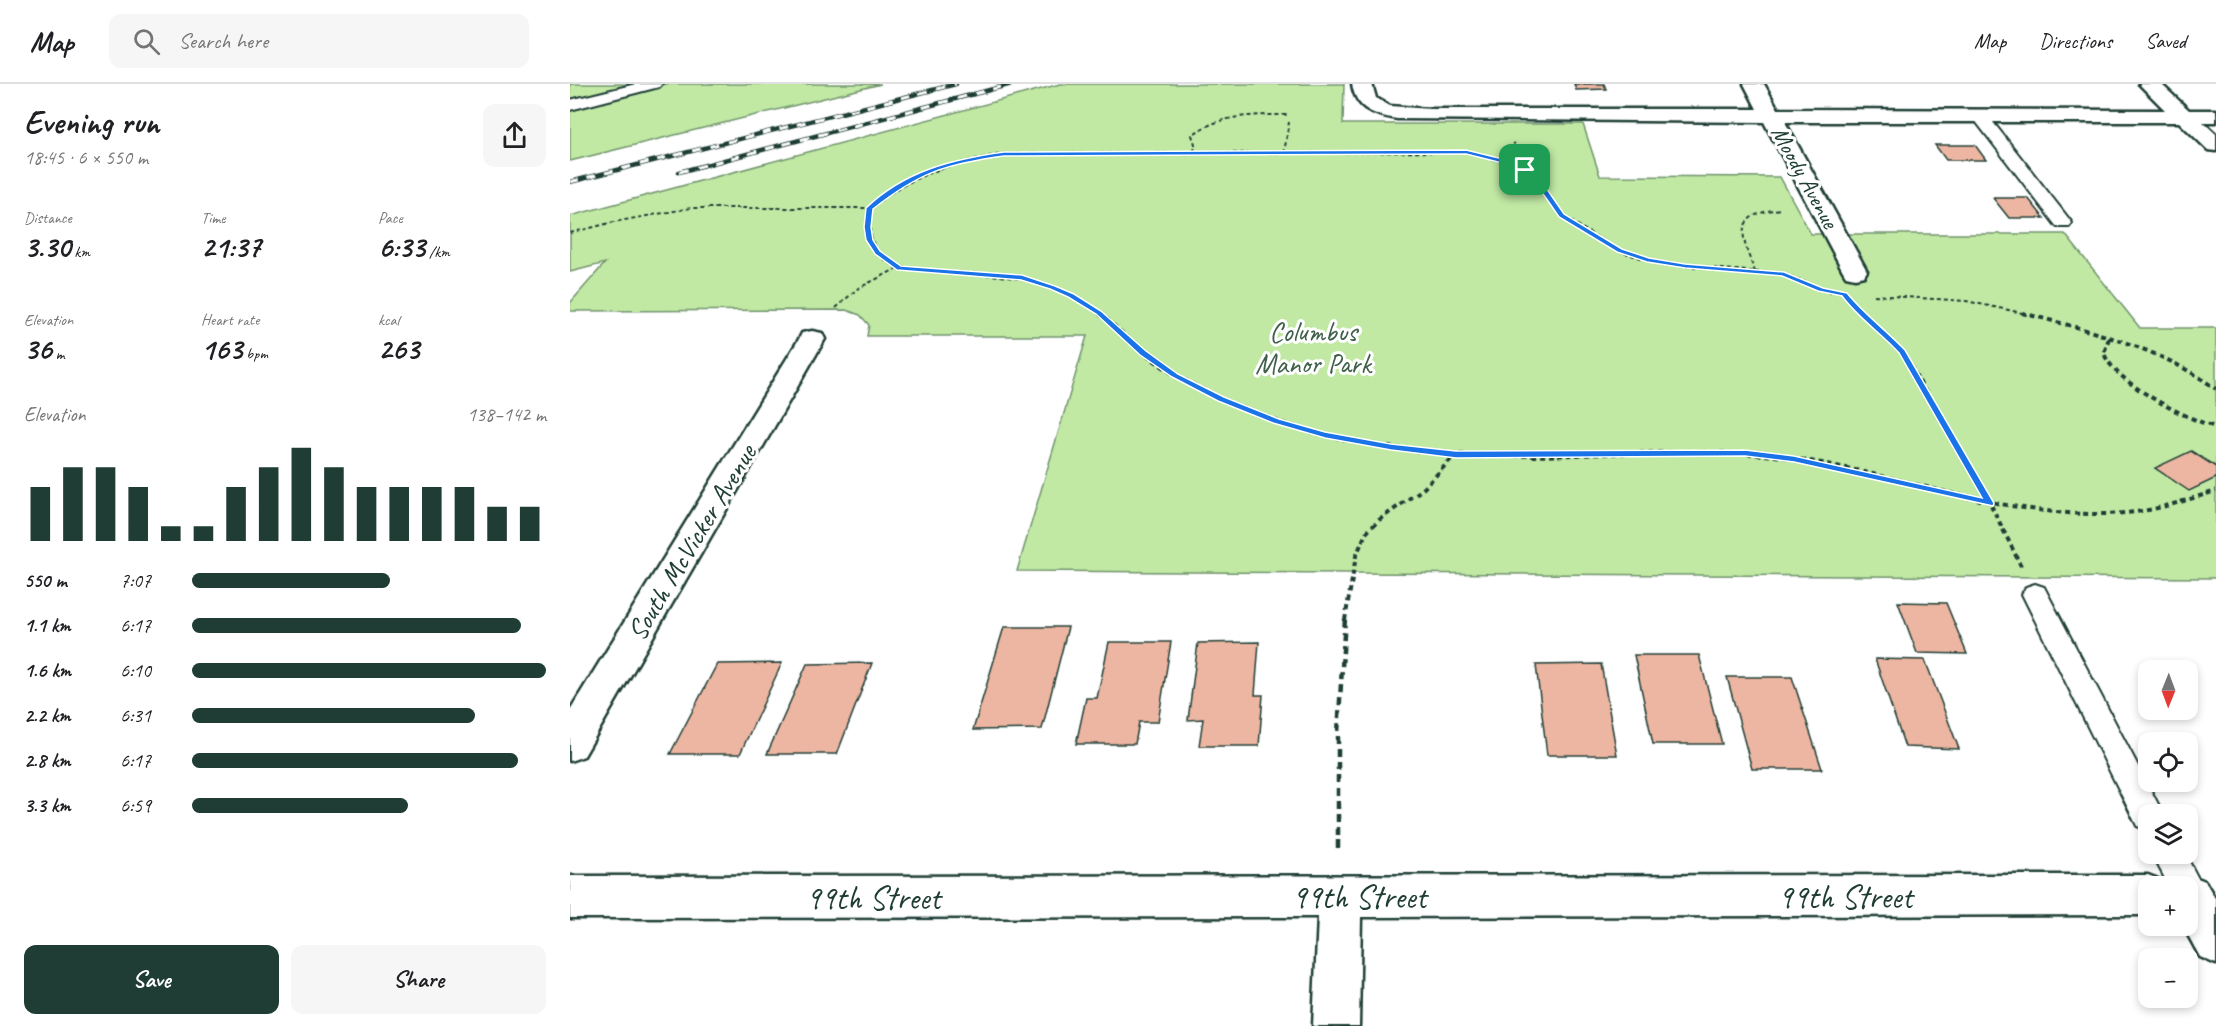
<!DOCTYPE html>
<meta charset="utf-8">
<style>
body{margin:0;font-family:Caveat,sans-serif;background:#f6f6f6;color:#202124;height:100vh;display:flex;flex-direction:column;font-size:22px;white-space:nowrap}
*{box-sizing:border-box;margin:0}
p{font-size:20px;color:#757577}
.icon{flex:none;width:33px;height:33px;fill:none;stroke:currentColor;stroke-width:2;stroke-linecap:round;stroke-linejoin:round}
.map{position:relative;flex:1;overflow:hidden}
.details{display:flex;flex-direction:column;background:#fff;width:570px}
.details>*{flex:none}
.needle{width:39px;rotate:181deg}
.controls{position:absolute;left:1568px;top:576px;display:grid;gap:12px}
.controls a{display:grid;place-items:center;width:60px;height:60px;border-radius:12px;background:#fff;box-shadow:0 3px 9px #0003;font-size:30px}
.pin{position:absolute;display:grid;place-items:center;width:51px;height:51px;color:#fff;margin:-26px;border-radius:12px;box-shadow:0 3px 9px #0006}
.round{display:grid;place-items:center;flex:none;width:63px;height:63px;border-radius:12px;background:#f6f6f6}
.head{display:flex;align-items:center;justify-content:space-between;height:102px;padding:0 24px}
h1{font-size:33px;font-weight:600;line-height:45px}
.metrics{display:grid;grid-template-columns:repeat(3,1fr);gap:9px;height:102px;padding:6px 24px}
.metrics div{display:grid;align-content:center}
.metrics b{font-size:30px;font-weight:600}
.metrics small{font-size:16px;font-weight:400}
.metrics p{font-size:16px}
.chart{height:168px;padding:12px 24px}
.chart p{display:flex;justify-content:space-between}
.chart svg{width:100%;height:108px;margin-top:6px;stroke:#1f3d34;stroke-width:6}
.action{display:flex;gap:12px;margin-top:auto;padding:12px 24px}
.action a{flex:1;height:69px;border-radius:12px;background:#1f3d34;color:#fff;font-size:24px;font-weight:600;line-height:69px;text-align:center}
.action a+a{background:#f6f6f6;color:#202124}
ul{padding:0 24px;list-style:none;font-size:20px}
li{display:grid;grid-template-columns:96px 72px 1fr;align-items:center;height:45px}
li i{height:15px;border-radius:8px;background:#1f3d34}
header{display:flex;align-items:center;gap:36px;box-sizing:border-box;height:84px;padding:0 30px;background:#fff;border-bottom:2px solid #e0e0e0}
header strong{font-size:28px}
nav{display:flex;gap:33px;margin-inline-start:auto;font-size:21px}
.search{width:420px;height:54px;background:#f6f6f6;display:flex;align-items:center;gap:15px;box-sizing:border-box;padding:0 21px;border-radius:12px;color:#757577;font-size:22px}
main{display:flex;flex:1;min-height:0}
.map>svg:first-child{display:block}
</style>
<header>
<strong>Map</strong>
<div class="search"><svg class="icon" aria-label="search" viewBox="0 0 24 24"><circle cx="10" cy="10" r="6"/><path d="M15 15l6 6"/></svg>Search here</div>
<nav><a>Map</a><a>Directions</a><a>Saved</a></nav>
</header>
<main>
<section class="details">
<div class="head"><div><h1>Evening run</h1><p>18:45 · 6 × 550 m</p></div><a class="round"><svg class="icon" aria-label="share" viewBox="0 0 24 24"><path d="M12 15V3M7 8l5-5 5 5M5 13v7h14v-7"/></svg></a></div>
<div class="metrics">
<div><p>Distance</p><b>3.30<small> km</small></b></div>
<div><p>Time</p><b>21:37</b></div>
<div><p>Pace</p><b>6:33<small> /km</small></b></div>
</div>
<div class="metrics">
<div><p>Elevation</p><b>36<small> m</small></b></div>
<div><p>Heart rate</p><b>163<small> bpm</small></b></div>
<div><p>kcal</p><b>263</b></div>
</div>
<div class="chart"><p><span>Elevation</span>138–142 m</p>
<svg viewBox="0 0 160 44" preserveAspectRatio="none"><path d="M5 44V22M15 44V14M25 44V14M35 44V22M45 44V38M55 44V38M65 44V22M75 44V14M85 44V6M95 44V14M105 44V22M115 44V22M125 44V22M135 44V22M145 44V30M155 44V30"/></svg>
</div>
<ul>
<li><b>550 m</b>7:07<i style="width:56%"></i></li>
<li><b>1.1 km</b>6:17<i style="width:93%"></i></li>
<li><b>1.6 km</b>6:10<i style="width:100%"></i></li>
<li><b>2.2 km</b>6:31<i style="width:80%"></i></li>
<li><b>2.8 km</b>6:17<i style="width:92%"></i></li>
<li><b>3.3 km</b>6:59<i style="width:61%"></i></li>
</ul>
<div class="action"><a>Save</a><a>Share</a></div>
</section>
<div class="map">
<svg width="1646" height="942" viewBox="0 0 1646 942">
<rect width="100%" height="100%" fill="#fff"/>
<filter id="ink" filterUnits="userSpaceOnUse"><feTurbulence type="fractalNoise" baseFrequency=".0167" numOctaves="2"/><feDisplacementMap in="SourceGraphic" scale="12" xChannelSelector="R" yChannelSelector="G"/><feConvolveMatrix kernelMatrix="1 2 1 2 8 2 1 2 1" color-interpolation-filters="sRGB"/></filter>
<g filter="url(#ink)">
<path fill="#c1e9a4" stroke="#70936c" stroke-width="1.5" d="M0 0H311L0 77Z
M490 0H774L773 40H1013L1030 92 1210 93 1241 150H1495L1570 244H1646V494L447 487 517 252H297L299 241 290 231 276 226 0 227V219L35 179 0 188V132Z"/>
<path fill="#edb6a2" stroke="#1f3d34" stroke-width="1.5" d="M1004 0H1034L1036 5 1006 6Z
M1365 61H1405L1416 76H1376Z
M1423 114H1458L1474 134H1439Z
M1621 367 1646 383V394L1619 407 1585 384Z
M1328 518 1376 519 1397 570 1347 569Z
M434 543H498L472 645 403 646Z
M539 558H601L588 638H569L565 660H506L516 614H527Z
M689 558 685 611H693L689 662H629L633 635 618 636 628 559Z
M1064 571H1129L1152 660H1083Z
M1305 575 1355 576 1389 665 1335 663Z
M212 579 170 670H100L147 580Z
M302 579 267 670H197L237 580Z
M1031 580 1047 671H977L966 581Z
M1157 593H1222L1252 685H1182Z"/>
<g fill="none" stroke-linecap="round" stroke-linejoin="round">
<g stroke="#1f3d34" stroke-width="4">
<path id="lane" d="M66 0H92L89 3 0 26V16Z
M1409 26 1415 28 1499 135 1502 139 1499 143H1487L1401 31Z
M1465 500 1474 503 1589 722 1593 730H1578V746L1567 742 1452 510 1456 503Z
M1582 770H1615L1632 802 1628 813 1617 817V802H1599Z"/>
</g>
<g stroke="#1f3d34" stroke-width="5">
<path id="street" d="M782 0H802L806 14 820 22 860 25H1187L1174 0H1194L1208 25 1595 26 1569 0H1591L1619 26H1646V38H1633L1646 50V67L1638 66 1609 38H1215L1297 187 1294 192 1285 194 1276 192 1273 187 1194 38 827 35C804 31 786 26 782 0Z
M242 247 252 249 255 255 14 672 0 677V626L229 255 232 249Z
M1578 791 1593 797 1596 802H1578V831L791 833 789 942H743L748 833 0 834V792Z
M1620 791 1635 797 1646 816V880L1630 873 1613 842H1617V802H1602L1605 797Z"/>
</g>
<path stroke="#1f3d34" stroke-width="2" stroke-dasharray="4 3" stroke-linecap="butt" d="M624 68 625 60 622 51C651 30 683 31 718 31
M714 69 719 38
M930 76 936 65 945 59
M0 149 44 138 121 124H300
M1185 188C1170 150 1162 130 1212 125
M1304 211 1396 217 1457 230
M1279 217 1293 230
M266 224 287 205 328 184
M531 230C504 209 471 197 437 193 416 190 394 189 372 188 325 186 295 181 300 124 340 91 384 78 434 70L896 68 939 79 955 86 968 97 991 131 1049 167 1077 176 1115 182 1214 190 1261 208"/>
<path stroke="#1f3d34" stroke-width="4" stroke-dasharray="5 4" stroke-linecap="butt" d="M529 229C554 250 577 274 606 291 711 355 838 373 960 372 1041 371 1124 364 1205 372 1324 385 1434 438 1555 429 1586 427 1616 416 1646 407
M1291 229 1332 268 1420 419 1451 482
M1452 229C1518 246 1590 263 1646 305
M1539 254 1534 269C1543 298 1618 336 1646 343
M775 536 786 472 796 449 809 436 854 404 885 371"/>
<path stroke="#1f3d34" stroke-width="4.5" stroke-dasharray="8 5" stroke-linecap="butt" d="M768 764V649L775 534"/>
<use href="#lane" fill="#fff" fill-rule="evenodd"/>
<use href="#street" fill="#fff" fill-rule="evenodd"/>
<g stroke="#1f3d34" stroke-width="4.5">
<path id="rail" d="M109 88 442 0
M0 98 386 0"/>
</g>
<use href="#rail" stroke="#fff" stroke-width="3" stroke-dasharray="9" stroke-linecap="butt"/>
</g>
</g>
<path fill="#1a73e8" stroke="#fff" stroke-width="1.5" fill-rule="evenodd" d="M896 66 941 77 957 85 970 95 994 130 1052 165 1079 174 1115 180 1214 188 1253 204 1277 209C1294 230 1316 246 1335 266L1424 419 1423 422 1224 378 1175 372 886 374 821 366 755 354 703 339 648 317 602 293 570 271 526 230 498 213 480 205 451 196 327 186 305 170 296 156 294 143 296 124C334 87 383 75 434 68ZM896 70 936 80 953 87 965 98 989 133 1047 168 1077 178 1115 184 1212 192 1248 207 1272 212C1288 234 1311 249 1329 269L1412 414 1224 372 1175 366 886 367 821 360 755 348 709 335 654 313 608 290 576 267 531 227 504 210 485 202 452 191 331 182 310 167 303 156 301 143 303 125C350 88 376 80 434 72Z"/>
<g text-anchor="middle" stroke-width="6" stroke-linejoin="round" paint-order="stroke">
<g font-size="24" fill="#1f3d34" stroke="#fff">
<text transform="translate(1235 93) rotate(61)" y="8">Moody Avenue</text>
</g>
<g font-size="28" fill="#3f5f4a" stroke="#fff">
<text x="743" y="257">Columbus<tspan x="743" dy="32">Manor Park</tspan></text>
</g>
<g font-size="28" fill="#1f3d34" stroke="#fff">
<text transform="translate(121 458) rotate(-59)" y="10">South McVicker Avenue</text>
</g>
<g font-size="33" fill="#1f3d34" stroke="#fff">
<text x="789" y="824">99th Street</text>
<text x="1275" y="824">99th Street</text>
<text x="303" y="825">99th Street</text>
</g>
</g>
</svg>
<div class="controls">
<a><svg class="needle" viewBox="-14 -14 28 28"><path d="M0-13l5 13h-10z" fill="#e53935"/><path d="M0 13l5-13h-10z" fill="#757577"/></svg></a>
<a><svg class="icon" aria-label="locate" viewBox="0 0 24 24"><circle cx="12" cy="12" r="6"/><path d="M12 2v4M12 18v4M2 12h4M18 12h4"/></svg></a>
<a><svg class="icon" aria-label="layers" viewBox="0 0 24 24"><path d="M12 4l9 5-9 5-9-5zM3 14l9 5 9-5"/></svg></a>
<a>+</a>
<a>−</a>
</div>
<div class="pin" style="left:955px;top:86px;background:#1e9e55"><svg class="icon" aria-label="arrive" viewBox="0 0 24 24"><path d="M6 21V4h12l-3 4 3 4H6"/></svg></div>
</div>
</main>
